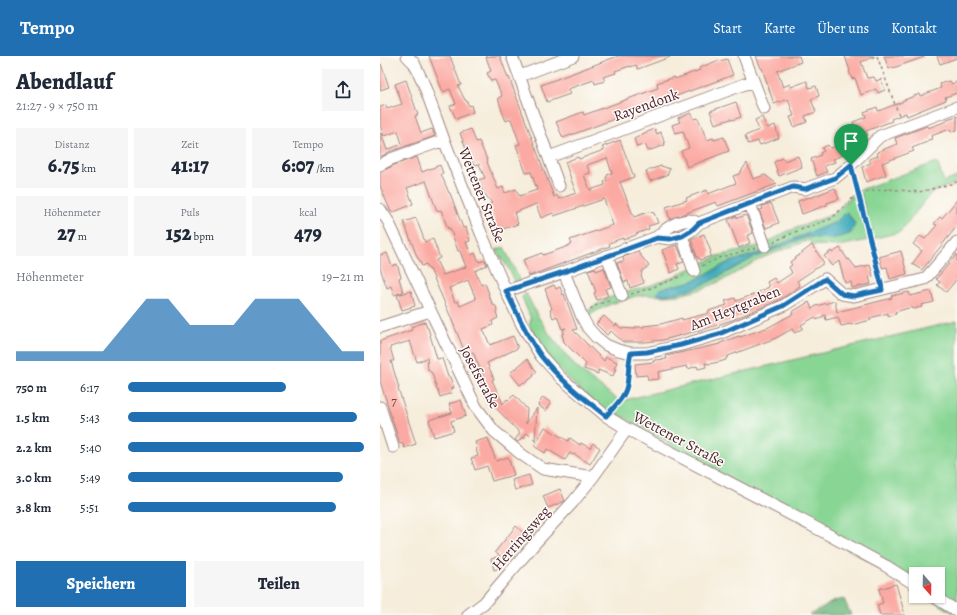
<!DOCTYPE html>
<html lang="de">
<meta charset="utf-8">
<style>
body{margin:0;font-family:Alegreya,serif;background:#f6f6f7;color:#1f2937;height:100vh;display:flex;flex-direction:column;font-size:15px;white-space:nowrap}
*{box-sizing:border-box;margin:0}
p{font-size:13px;color:#747a83}
.icon{flex:none;width:22px;height:22px;fill:none;stroke:currentColor;stroke-width:2;stroke-linecap:round;stroke-linejoin:round}
.map{position:relative;flex:1;overflow:hidden}
.panel{display:flex;flex-direction:column;background:#fff;width:380px}
.panel>*{flex:none}
.needle{width:26px;rotate:160deg}
.buttons{position:absolute;left:529px;top:511px;display:grid;gap:8px}
.buttons a{display:grid;place-items:center;width:36px;height:36px;border-radius:0px;background:#fff;box-shadow:0 1px 3px #0004;font-size:20px}
.pin{position:absolute;display:grid;place-items:center;width:34px;height:34px;color:#fff;margin:-41px -17px;border-radius:50% 50% 50% 0;rotate:-45deg;box-shadow:0 0 4px #0007}
.pin .icon{rotate:45deg}
.round{display:grid;place-items:center;flex:none;width:42px;height:42px;border-radius:0px;background:#f6f6f7}
.head{display:flex;align-items:center;justify-content:space-between;height:68px;padding:0 16px}
h1{font-size:22px;font-weight:800;line-height:30px}
.figures{display:grid;grid-template-columns:repeat(3,1fr);gap:6px;height:68px;padding:4px 16px}
.figures div{display:grid;align-content:center;border-radius:0px;background:#f6f6f7;text-align:center}
.figures b{font-size:20px;font-weight:800}
.figures small{font-size:11px;font-weight:400}
.figures p{font-size:11px}
.chart{height:112px;padding:8px 16px}
.chart p{display:flex;justify-content:space-between}
.chart svg{width:100%;height:72px;margin-top:4px;fill:#1f6fb2;opacity:.7}
.button{display:flex;gap:8px;margin-top:auto;padding:8px 16px}
.button a{flex:1;height:46px;border-radius:0px;background:#1f6fb2;color:#fff;font-size:16px;font-weight:800;line-height:46px;text-align:center}
.button a+a{background:#f6f6f7;color:#1f2937}
ul{padding:0 16px;list-style:none;font-size:13px}
li{display:grid;grid-template-columns:64px 48px 1fr;align-items:center;height:30px}
li i{height:10px;border-radius:5px;background:#1f6fb2}
header{display:flex;align-items:center;gap:24px;box-sizing:border-box;height:56px;padding:0 20px;background:#1f6fb2;color:#fff}
header strong{font-size:19px}
nav{display:flex;gap:22px;margin-inline-start:auto;font-size:14px}
main{display:flex;flex:1;min-height:0}
.map>svg:first-child{display:block}
</style>
<header>
<strong>Tempo</strong>
<nav><a>Start</a><a>Karte</a><a>Über uns</a><a>Kontakt</a></nav>
</header>
<main>
<section class="panel">
<div class="head"><div><h1>Abendlauf</h1><p>21:27 · 9 × 750 m</p></div><a class="round"><svg class="icon" aria-label="share" viewBox="0 0 24 24"><path d="M12 15V3M7 8l5-5 5 5M5 13v7h14v-7"/></svg></a></div>
<div class="figures">
<div><p>Distanz</p><b>6.75<small> km</small></b></div>
<div><p>Zeit</p><b>41:17</b></div>
<div><p>Tempo</p><b>6:07<small> /km</small></b></div>
</div>
<div class="figures">
<div><p>Höhenmeter</p><b>27<small> m</small></b></div>
<div><p>Puls</p><b>152<small> bpm</small></b></div>
<div><p>kcal</p><b>479</b></div>
</div>
<div class="chart"><p><span>Höhenmeter</span>19–21 m</p>
<svg viewBox="0 0 160 44" preserveAspectRatio="none"><path d="M0 44V38L10 38L20 38L30 38L40 38L50 22L60 6L70 6L80 22L90 22L100 22L110 6L120 6L130 6L140 22L150 38L160 38V44z"/></svg>
</div>
<ul>
<li><b>750 m</b>6:17<i style="width:67%"></i></li>
<li><b>1.5 km</b>5:43<i style="width:97%"></i></li>
<li><b>2.2 km</b>5:40<i style="width:100%"></i></li>
<li><b>3.0 km</b>5:49<i style="width:91%"></i></li>
<li><b>3.8 km</b>5:51<i style="width:88%"></i></li>
</ul>
<div class="button"><a>Speichern</a><a>Teilen</a></div>
</section>
<div class="map">
<svg width="577" height="559" viewBox="0 0 577 559">
<rect width="100%" height="100%" fill="#fdfcf7"/>
<filter id="ink" filterUnits="userSpaceOnUse"><feTurbulence type="fractalNoise" baseFrequency=".025" numOctaves="2"/><feDisplacementMap in="SourceGraphic" scale="8" xChannelSelector="R" yChannelSelector="G"/><feConvolveMatrix kernelMatrix="1 2 1 2 8 2 1 2 1" color-interpolation-filters="sRGB"/></filter>
<filter id="wash" filterUnits="userSpaceOnUse"><feTurbulence type="fractalNoise" baseFrequency=".012" numOctaves="4" result="noise"/><feDisplacementMap in="SourceGraphic" scale="16" xChannelSelector="R" yChannelSelector="G"/><feGaussianBlur stdDeviation="0.9" result="paint"/><feColorMatrix in="noise" values="0 0 0 0 0 0 0 0 0 0 0 0 0 0 0 0 0 1.4 0 .05"/><feComposite in="paint" operator="in"/></filter>
<g filter="url(#wash)">
<rect width="100%" height="100%" fill="#f6eddb"/>
<path fill="#89d694" stroke="#6a7a60" fill-rule="evenodd" d="M557 106 564 126 577 121V127L552 136 520 176 492 183 480 134Z
M475 136 488 184 459 190 432 189 429 184 382 202 343 224 322 233 300 239 285 240 265 239 256 240 231 248 218 254 207 261 206 256 216 249 231 241 243 237 269 230 286 224 338 200 360 195 387 187 406 176 454 158ZM467 156 475 168 449 183 427 181 373 202 329 226 315 232 297 237 279 239 280 233 313 225 347 207 382 196 456 166Z
M124 191 141 227H136L127 210 116 194Z
M146 237 157 259 170 279 194 309 210 323 240 345 577 265V559L546 540H558V518H536V533L517 522 233 355 220 352 186 321 165 297 149 269 151 263 142 241Z"/>
<path fill="#6eb77e" stroke="#5c6b54" d="M464 543 471 559H429L454 545Z"/>
<path fill="#3caaba" stroke="#436472" d="M467 156 475 168 471 177 464 180 449 183 427 181 373 202 329 226 315 232 297 237 279 239 277 237 280 233 313 225 347 207 382 196 456 166Z"/>
<g id="blocks">
<path fill="#fbaaa3" fill-rule="evenodd" d="M49 0H70L81 29 78 30 85 44H86L89 50 91 49 93 56 76 63 70 50 76 48 70 33 63 36Z
M110 0H120L128 22 129 21 174 141 177 139 179 143 196 137 185 106 198 101 199 103 224 94 222 91 240 84 254 121 240 126 253 159 254 161 268 156 274 157 278 167 268 170 269 173 256 178V179L243 184V182L229 187 230 190 149 220 143 204 162 197 163 199 183 192 192 188 190 184 233 169 224 143 174 160 173 157 161 162 156 148 134 157 138 168 117 175 113 166 115 165 108 149 112 147 103 136 98 124 105 122 99 108 94 110 91 103 90 104 80 77 91 73 96 86 99 85 108 106H107L118 133 123 131 125 137 136 133 139 140 157 134 151 116 146 117 136 89 140 88 131 63 126 65 123 58 118 42 122 40 115 24 111 25 107 17 111 15 106 1ZM227 102 232 117 227 119 228 120 226 121 227 125 224 126 225 129 210 134 204 119 210 117 207 109Z
M238 0H290V1L258 13 256 9 250 11V10L235 15 236 17 223 21 225 25 215 28 214 24 188 33 190 38 167 46 161 29Z
M376 0H419L421 6 397 15 403 31 410 28 411 31 427 25 429 32 436 30 439 40 431 43 436 56 425 60 427 66 414 71 410 61 414 60 408 43 394 48 382 12H381Z
M465 0H494V1L481 6 487 22 494 21 496 25 501 23 505 34 498 37 496 33 481 39 475 22 472 23 469 15H470Z
M504 0H544V1L513 12 512 11 509 13Z
M557 0H577V2L560 8Z
M347 3 353 19 183 82 176 66 203 56 204 59 278 32 277 27 295 21V23L320 14 319 12 339 4 340 5Z
M0 8H1L9 31 0 34Z
M26 24 38 59 35 60 41 77 52 73 55 80 9 96 0 101V77H1L7 94 22 88 18 75 4 80 0 69V51L6 49 7 53 22 48 15 28Z
M570 25 572 28 577 26V37L565 41 566 44 527 60 526 57 511 63 512 65 486 75 488 79 473 84 469 72 474 70 473 66 486 61 484 56 497 51 498 55 522 46V45L539 38 540 40 561 32 560 28Z
M356 46 361 61 352 64 351 63 335 68 330 55Z
M311 57 314 63 318 62 327 84 333 82 334 84 344 81 349 95 307 111 301 95 309 92 303 75 295 77 292 69 300 66 298 62Z
M577 60V74L571 76 570 73 551 80 552 83 548 84 547 86 532 92 534 95 502 107 506 119 486 126 482 111 491 107 489 103 498 100 497 96 517 88 515 82 547 70 548 72 567 65V63Z
M382 61 387 72 395 69 399 82 380 89 378 85 368 88 365 80 379 74 375 64Z
M275 73 277 78 281 76 285 89 268 95 265 88 257 91 254 83 262 79V78Z
M448 89 450 92 460 89 463 99 453 103 455 106 444 110 447 116 437 120 431 103 441 99 440 97 444 95 442 92Z
M418 100 422 111 399 120 394 106 403 102 404 105Z
M37 101 42 116 60 109 63 117 61 118 69 137H70L83 172 86 171 90 185 86 186 91 199 95 197 99 206 105 204 107 209 95 215 101 229 105 227 109 238H108L113 249 116 250 117 254 116 256 118 262 112 265 113 269 103 273 110 289 133 280 138 292 107 307 114 323 112 324 123 348 127 343 128 344 134 339 147 353 146 368 157 352 155 385 147 377 145 379V383L143 381 138 386 135 384 140 377 114 350 109 337 106 338 99 322 103 320 93 296 86 299 69 257 50 213 49 214 46 208 42 210 39 203H38L24 166 36 162 45 186 53 183 60 202 56 204 63 219 86 211 80 195H78L70 172 68 173 61 154 57 155 46 125 27 132 33 148 14 156H11L2 135 0 129V116L3 115 14 109ZM88 224 96 243 80 250 78 245 75 246 69 232Z
M367 107 373 123 385 119 397 128 338 150 336 146 290 163 286 151 307 144 306 142 327 134 328 138 356 127 353 120 359 118Z
M281 110 290 113 287 119 270 125 266 115Z
M455 132 459 143 447 147V149L422 158 418 145 426 142 432 141Z
M577 144V170L542 214 532 208 542 195 533 188 540 180 545 183 557 169 554 168 557 164 560 161 562 162Z
M391 147 399 167 386 172 379 154 383 153 382 150Z
M366 159 373 177 367 180 370 187 359 192 348 164 356 160 357 162Z
M324 178 331 196 330 197 331 200 320 204 318 201H317L311 183Z
M297 189 304 206 297 208 299 213 291 217 282 194Z
M432 189 444 207 417 225 420 230 401 243 352 264 328 272 283 284 265 286H243L231 275 227 279 216 268 224 260 235 270 236 268 241 272 255 273V271H264V270L281 268 302 262V264L329 257 328 255 347 249 345 245 355 242 356 245 372 239 389 231 387 226 394 222 397 227 412 217 409 211 412 209 410 206Z
M460 192 468 204 469 203 476 212 490 209 493 220 489 221 491 228 472 232 471 226 465 227 459 205 452 210 444 200 451 195 452 197Z
M521 195 527 218 510 223 507 211 502 212 499 201Z
M258 196 269 210 262 215V217L261 219 264 227 250 232 248 225 244 226 237 207 244 205 243 201Z
M7 197 12 210 17 208 21 221 19 222 23 236 14 239 11 230 7 232 0 212V199Z
M577 198V223L566 236 557 229 560 226 556 223Z
M215 212 216 215 224 212 231 231 225 233 228 240 217 244 214 237 216 236 208 214Z
M174 229 176 233 180 231 183 239 184 238 197 273 193 274 224 305 226 301 237 306 234 313H236L233 320 218 314V318L204 313 206 308 184 286 182 278 184 277 183 274 186 272 182 273 177 260 173 262 170 254 172 253 165 233Z
M31 235 35 250 22 254 17 239Z
M551 235 554 246 541 249 542 251 533 253 532 251 515 256 516 258 508 260V257L490 262 491 264 471 269 470 268 461 270 458 261 446 264 445 259 437 264 435 261 421 269 423 272 415 277 412 273 396 282 348 300V301L346 302V304L339 306 329 308 325 307 326 311 318 313 317 310 308 313 307 310 278 316 279 323 268 324 267 319 256 320 255 308 274 306V304L287 303 286 300 340 288V287L359 280 360 281 389 271 413 258 412 256 429 246 432 253 436 250 455 245 457 256 512 242 511 240 516 239H515L529 236 530 240Z
M45 266 47 272H48L57 303 62 302 68 321H70L74 332 70 333 72 337 60 341 58 334H57L52 317 48 314 47 302 37 306 30 285 10 291 14 305H11L19 332H18L36 388 24 392 23 387 20 388 0 325V285L32 274 31 271Z
M147 303 157 316 153 319 154 320 145 327 144 326 140 329 130 317Z
M163 341 171 347 166 355 158 349Z
M81 344 86 360 71 365 74 375 54 381 49 364 72 357 69 348Z
M165 371 188 385 190 382 200 389 201 387 210 392 213 387 220 392 210 408 194 398 193 399 190 397 185 404 167 393 165 397 154 390Z
M108 382 116 405 128 401 134 419 112 425 107 410 95 414 91 402 98 400 96 393 97 392 95 386Z
M149 419 152 429 135 434 132 424Z
M180 433 185 445 168 452 163 440Z
M136 470 148 481 130 502V501L120 512 114 514 111 503 120 500 115 496Z
M516 528 525 559H500L497 549 503 547 499 533Z"/>
</g>
</g>
<g filter="url(#ink)">
<use href="#blocks" fill-opacity="0" stroke="#a08683" stroke-width="1"/>
<g fill="none" stroke-linecap="round" stroke-linejoin="round">
<g stroke="#a08683" stroke-width="13">
<path id="minor" d="M27 0 34 7 43 26 64 84 101 177 126 235 142 269 161 300 181 322 226 360 247 373 427 467 506 510 536 529
M132 0 179 130
M364 0 384 53
M140 20 193 0
M169 101 373 25
M0 109 11 103 64 84
M370 148 385 190
M0 153 8 165 96 351 114 375 141 398 163 413 213 421
M302 180 314 215
M277 181 290 183 302 180 312 174 319 167 413 131 425 133 455 122 471 109 500 80 577 51
M227 200 242 240
M184 216 277 181C285 173 297 165 309 164 312 164 316 166 319 167
M126 235 184 216 202 261 208 272 216 281 226 289 238 294 251 297H267L301 289 339 278 403 250 445 223 462 238 474 240 545 223 577 186
M0 271 50 255
M0 351 13 391
M553 540 577 555
M88 559 104 547 156 486 193 446 213 421 247 373"/>
</g>
<path stroke="#a08683" stroke-width="1.5" stroke-dasharray="3 3" stroke-linecap="butt" d="M497 0 520 62
M474 120 500 223
M393 186 415 176 451 163 478 137 509 133 539 136 567 129 577 126
M322 210 341 201 375 192
M251 238 271 232 304 219
M210 253 219 248 232 244
M233 352 241 343 247 330 249 307
M279 377 291 384"/>
<use href="#minor" stroke="#fff" stroke-width="11"/>
</g>
</g>
<g fill="none" stroke-linecap="round" stroke-linejoin="round" filter="url(#ink)">
<g stroke="#fff" stroke-width="8">
<path id="route" d="M471 109 501 227 502 234 474 240 462 238 445 223 403 250 339 278 301 289 267 296 251 297C248 307 249 318 247 329 245 341 234 351 226 360 203 342 179 323 161 300 147 280 137 257 126 235L184 216 277 182 290 183 302 180 312 174 319 167 413 131 425 133 455 122Z"/>
</g>
<use href="#route" stroke="#1f6fb2" stroke-width="5"/>
</g>
<g text-anchor="middle" stroke-width="3" stroke-linejoin="round" paint-order="stroke">
<g font-size="13" fill="#764249">
<text x="14" y="349">7</text>
</g>
<g font-size="15" fill="#4a1f2b" stroke="#fdfcf7">
<text transform="translate(266 49) rotate(-20)" y="5">Rayendonk</text>
<text transform="translate(102 139) rotate(68)" y="5">Wettener Straße</text>
<text transform="translate(355 252) rotate(-22)" y="5">Am Heytgraben</text>
<text transform="translate(100 321) rotate(62)" y="5">Josefstraße</text>
<text transform="translate(299 383) rotate(28)" y="5">Wettener Straße</text>
<text transform="translate(141 482) rotate(-49)" y="5">Herringsweg</text>
</g>
</g>
</svg>
<div class="buttons">
<a><svg class="needle" viewBox="-14 -14 28 28"><path d="M0-13l5 13h-10z" fill="#e53935"/><path d="M0 13l5-13h-10z" fill="#747a83"/></svg></a>
</div>
<div class="pin" style="left:471px;top:109px;background:#1e9e55"><svg class="icon" aria-label="arrive" viewBox="0 0 24 24"><path d="M6 21V4h12l-3 4 3 4H6"/></svg></div>
</div>
</main>
